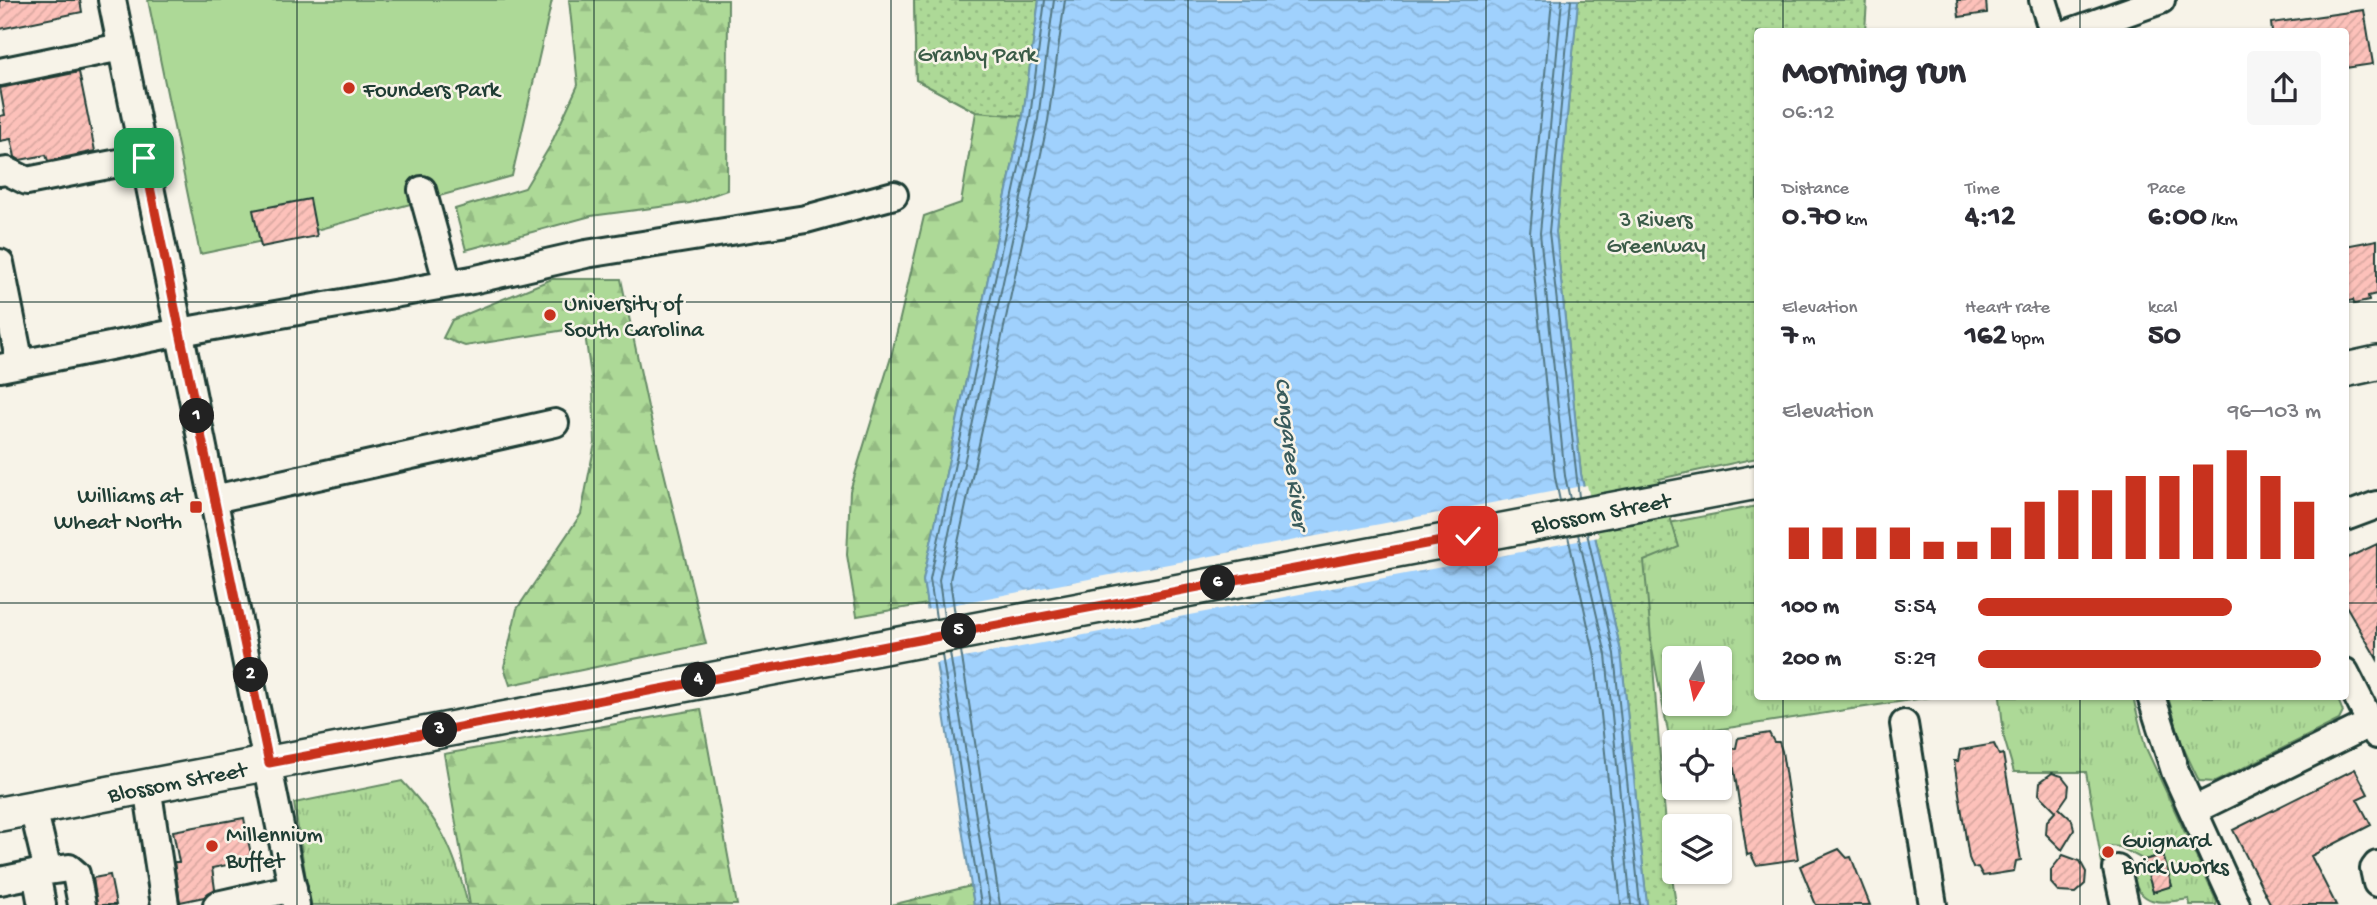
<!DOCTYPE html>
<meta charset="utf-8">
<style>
body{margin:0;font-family:"Gochi Hand",sans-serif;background:#f7f7f7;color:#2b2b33;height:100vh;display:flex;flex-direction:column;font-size:26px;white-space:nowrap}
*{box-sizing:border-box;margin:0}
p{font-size:23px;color:#7c7c81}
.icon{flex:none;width:38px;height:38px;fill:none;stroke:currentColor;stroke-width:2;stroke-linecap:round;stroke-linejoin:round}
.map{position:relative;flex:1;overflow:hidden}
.sheet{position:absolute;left:1754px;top:28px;width:595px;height:672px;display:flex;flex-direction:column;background:#fff;border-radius:7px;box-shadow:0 2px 5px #0004}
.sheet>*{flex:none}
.needle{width:46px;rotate:189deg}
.buttons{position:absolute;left:1662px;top:646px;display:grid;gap:14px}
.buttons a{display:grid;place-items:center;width:70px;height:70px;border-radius:7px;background:#fff;box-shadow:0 2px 5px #0004;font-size:35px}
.pin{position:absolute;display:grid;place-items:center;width:60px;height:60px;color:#fff;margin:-30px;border-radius:14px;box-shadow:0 4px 10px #0006}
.km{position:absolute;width:35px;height:35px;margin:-18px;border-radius:50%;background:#222;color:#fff;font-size:19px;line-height:35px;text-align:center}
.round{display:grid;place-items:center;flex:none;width:74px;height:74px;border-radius:7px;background:#f7f7f7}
.headline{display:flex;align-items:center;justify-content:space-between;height:119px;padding:0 28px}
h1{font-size:38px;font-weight:700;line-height:52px}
.stats{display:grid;grid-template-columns:repeat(3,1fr);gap:10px;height:119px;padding:7px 28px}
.stats div{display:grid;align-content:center}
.stats b{font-size:30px;font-weight:700}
.stats small{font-size:19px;font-weight:400}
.stats p{font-size:19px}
.chart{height:196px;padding:14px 28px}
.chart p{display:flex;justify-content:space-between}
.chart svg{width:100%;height:126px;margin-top:7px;stroke:#c8321e;stroke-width:6}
ul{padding:0 28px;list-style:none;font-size:23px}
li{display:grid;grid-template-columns:112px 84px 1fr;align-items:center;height:52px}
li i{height:18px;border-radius:9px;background:#c8321e}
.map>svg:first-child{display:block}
</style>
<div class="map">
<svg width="2377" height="905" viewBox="0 0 2377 905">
<defs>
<pattern id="grass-tufts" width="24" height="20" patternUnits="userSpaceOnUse" patternTransform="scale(1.75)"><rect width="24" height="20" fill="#add997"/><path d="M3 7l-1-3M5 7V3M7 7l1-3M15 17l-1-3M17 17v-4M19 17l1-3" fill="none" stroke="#94bb83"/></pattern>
<pattern id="forest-firs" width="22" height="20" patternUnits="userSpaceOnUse" patternTransform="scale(1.75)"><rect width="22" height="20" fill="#add997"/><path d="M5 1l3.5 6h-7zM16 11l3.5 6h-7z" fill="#94bb83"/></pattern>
<pattern id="park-dots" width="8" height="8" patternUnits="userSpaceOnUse" patternTransform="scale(1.75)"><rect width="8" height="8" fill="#add997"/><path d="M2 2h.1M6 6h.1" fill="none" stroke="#94bb83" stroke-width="1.8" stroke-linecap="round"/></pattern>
<pattern id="water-waves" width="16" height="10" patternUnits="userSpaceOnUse" patternTransform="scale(1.75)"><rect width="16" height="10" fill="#a0d1fd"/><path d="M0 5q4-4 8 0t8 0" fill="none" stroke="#89b4d9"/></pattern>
<pattern id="building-hatch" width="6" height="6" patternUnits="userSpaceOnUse" patternTransform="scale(1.75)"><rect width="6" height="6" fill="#fdc1ba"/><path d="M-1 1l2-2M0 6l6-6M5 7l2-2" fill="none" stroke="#d8a7a0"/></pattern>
</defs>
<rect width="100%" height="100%" fill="#f7f3e8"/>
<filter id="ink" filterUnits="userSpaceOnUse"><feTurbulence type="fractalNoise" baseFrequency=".0143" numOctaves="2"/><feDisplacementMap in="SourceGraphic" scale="14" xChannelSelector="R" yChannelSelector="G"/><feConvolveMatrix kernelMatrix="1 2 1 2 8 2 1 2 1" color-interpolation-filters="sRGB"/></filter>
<g filter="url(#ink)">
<path fill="url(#grass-tufts)" stroke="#668b66" stroke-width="2" fill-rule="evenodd" d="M1757 506V696L1931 697 1669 737 1639 581 1617 533ZM1675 658H1720V704H1675Z
M2000 697H2133L2145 746 2217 902 2216 905H2190L2189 899C2157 904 2142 905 2131 876L2147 872 2153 891 2172 886 2163 855 2144 860 2120 847 2111 846 2106 849 2102 864 2086 772H2014L2004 738Z
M2168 697H2337L2343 712 2339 720 2215 782 2199 781 2182 745Z
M402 781C442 824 454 849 468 905H310L294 803Z"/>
<path fill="url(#forest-firs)" stroke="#668b66" stroke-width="2" d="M569 0H728L727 190 690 203 591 216 466 250 455 209 525 188 550 146 578 85Z
M914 0H1039L1023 116 923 580 927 604 857 616 847 555 850 491 891 357 924 216 961 203 976 112 916 80Z
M552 279H621L648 407 706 644 510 685 504 667 517 609 581 514 595 443 593 391 584 327 465 346 443 338 452 320Z
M701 709 737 905H470L444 754Z
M971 886 974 905H891Z"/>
<path fill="url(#park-dots)" stroke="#668b66" stroke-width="2" d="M914 0H1039L1023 116 976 112 916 80Z
M1578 0H1867L1865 31 1757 32V458L1659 479 1679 547 1644 561C1656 676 1659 791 1676 905H1647L1621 652 1581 474 1556 232Z"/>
<path fill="#add997" stroke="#668b66" stroke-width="2" d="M148 0H552L512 176 316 230 200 254Z"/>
<path fill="url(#water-waves)" stroke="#6c96ad" stroke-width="2" d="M1039 0H1578L1556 232 1581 474 1621 652 1647 905H974L923 580 1023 116Z"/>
<path fill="#f7f3e8" d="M1587 485 1599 537 932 664 924 610Z"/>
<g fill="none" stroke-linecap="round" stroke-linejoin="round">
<path stroke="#537884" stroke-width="2" d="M1552 0 1530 233 1555 477 1560 501
M1562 0 1540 233 1565 476 1570 499
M1571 0 1549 232 1579 497
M1587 533 1614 654 1640 905
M1578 534 1606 655 1631 905
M1568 536 1595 657 1621 905
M955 615 950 580 1048 121 1065 0
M944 617 939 580 1038 119 1054 0
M936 618 930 579 1030 117 1045 0
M961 651 1000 905
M950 653 990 905
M942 655 981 905"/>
</g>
<path fill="url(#building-hatch)" stroke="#1f3d34" stroke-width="2" d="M0 0H80L82 12 0 29Z
M1957 0H1986L1987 13 1959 17Z
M2364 10 2373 64 2345 68V32H2272L2271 23Z
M79 72 95 151 48 161 46 155 20 160 15 157 11 139 0 141V116L5 115 0 88Z
M310 199 317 236 261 247 253 210Z
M2377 240V294L2368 296 2369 301 2354 304 2353 300 2345 302V246Z
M2377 544V659L2345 604V559Z
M1769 733 1774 742H1779L1782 751 1798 859 1756 865 1751 854 1747 855 1731 749 1736 748 1738 738Z
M1994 744 1999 755 2003 754 2021 860 2016 861 2014 871 1983 876 1978 867 1973 868 1969 858 1954 761H1958L1960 750Z
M2355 769 2368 794 2357 799 2371 825 2311 856 2336 905H2271L2233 830Z
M2052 773 2062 776 2069 785 2068 795 2059 808 2072 820 2074 830 2062 850 2046 834 2047 821 2056 811 2039 794 2040 782Z
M244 818 252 860 212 868 215 889 204 897 180 902 174 862H179L173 831Z
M1839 849 1847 858 1851 857 1870 905H1816L1800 866Z
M2063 855 2080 861 2086 872 2085 884 2075 893 2059 892 2051 883V870Z
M2163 855 2172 886 2153 892 2144 860Z
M110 875 116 905H97L93 878Z"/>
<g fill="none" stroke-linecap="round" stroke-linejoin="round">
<g stroke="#1f3d34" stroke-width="32">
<path id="minor" d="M112 0 296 905
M2043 0 2053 32
M2071 32 2161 0
M0 72 121 47
M0 172 7 171 27 181 144 158
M422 190 448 284
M0 263 20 364
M0 368 180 332 472 280 586 254 806 219 894 195
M214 499 555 423
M2345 517 2377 505
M2345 672 2377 735
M2151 696 2175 771 2236 905
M1904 724 1933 905
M147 786 165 905
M2194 810 2377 720
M2377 865 2374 869 2377 883
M2117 869 2125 905
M48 871 69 868 76 874 82 905
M36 873 42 905
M0 881 48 871 33 808
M217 905 293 888"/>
</g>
<g stroke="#1f3d34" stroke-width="38">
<g id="major">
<path d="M2345 370 2377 363"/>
<path id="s1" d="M0 814 1757 482"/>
</g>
</g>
<use href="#minor" stroke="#f7f3e8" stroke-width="26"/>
<use href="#major" stroke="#f7f3e8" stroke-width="33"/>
</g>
</g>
<g fill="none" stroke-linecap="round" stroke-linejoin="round" filter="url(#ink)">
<g stroke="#fff" stroke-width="14">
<path id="route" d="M144 158 269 763 1468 536"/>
</g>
<use href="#route" stroke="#c8321e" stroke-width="9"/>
</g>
<path fill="none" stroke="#1f3d34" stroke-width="2" stroke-opacity="0.55" d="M297 0V905M594 0V905M891 0V905M1188 0V905M1486 0V905M1783 0V32M2080 0V32M0 302H1757M2345 302H2377M0 603H1757M2345 603H2377M1783 696V905M2080 696V905"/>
<g fill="#c8321e" stroke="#f7f3e8" stroke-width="2.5">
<circle cx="349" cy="88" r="7"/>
<circle cx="550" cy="315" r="7"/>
<rect x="189" y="500" width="14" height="14" rx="3.5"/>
<circle cx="212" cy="846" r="7"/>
<circle cx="2108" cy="852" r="7"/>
</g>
<g text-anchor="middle" stroke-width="5" stroke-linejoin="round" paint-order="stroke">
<g font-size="23" fill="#3b5c48" stroke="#f7f3e8">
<text x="977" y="61">Granby Park</text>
<text x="1656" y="226">3 Rivers<tspan x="1656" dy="26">Greenway</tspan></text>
</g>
<g font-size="23" fill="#1f3d34" stroke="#f7f3e8" text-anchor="start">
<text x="363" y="96">Founders Park</text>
<text x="564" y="310">University of<tspan x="564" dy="26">South Carolina</tspan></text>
<text x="182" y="502" text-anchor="end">Williams at<tspan x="182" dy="26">Wheat North</tspan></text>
<text x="226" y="841">Millennium<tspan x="226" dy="26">Buffet</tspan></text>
<text x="2122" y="847">Guignard<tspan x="2122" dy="26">Brick Works</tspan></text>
</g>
<g font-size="23" fill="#1f3d34" stroke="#f7f3e8">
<text dy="8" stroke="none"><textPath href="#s1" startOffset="1629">Blossom Street</textPath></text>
<text dy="8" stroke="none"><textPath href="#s1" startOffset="180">Blossom Street</textPath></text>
</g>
<g font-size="24" font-style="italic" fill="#395b5c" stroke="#f7f3e8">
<text transform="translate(1293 453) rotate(83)" y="8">Congaree River</text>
</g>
</g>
</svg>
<div class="buttons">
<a><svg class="needle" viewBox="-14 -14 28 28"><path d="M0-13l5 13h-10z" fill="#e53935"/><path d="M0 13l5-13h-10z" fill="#7c7c81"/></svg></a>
<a><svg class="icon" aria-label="locate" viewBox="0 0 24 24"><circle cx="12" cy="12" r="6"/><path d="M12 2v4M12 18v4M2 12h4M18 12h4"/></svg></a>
<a><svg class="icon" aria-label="layers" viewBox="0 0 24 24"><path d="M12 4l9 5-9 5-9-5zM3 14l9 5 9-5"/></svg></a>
</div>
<div class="pin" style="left:144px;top:158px;background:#1e9e55"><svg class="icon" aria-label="arrive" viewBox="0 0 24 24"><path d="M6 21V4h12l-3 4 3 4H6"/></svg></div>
<div class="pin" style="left:1468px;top:536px;background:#d93025"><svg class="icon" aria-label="check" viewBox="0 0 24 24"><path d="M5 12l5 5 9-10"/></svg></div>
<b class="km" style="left:197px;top:416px">1</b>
<b class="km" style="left:251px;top:675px">2</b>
<b class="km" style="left:440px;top:730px">3</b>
<b class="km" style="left:699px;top:680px">4</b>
<b class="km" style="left:959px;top:631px">5</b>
<b class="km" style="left:1218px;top:583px">6</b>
<section class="sheet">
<div class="headline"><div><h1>Morning run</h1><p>06:12</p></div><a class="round"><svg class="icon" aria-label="share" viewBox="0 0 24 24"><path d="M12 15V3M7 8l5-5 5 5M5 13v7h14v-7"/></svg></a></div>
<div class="stats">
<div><p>Distance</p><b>0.70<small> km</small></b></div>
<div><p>Time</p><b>4:12</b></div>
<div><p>Pace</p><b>6:00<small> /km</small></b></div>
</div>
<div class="stats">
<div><p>Elevation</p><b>7<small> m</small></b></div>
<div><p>Heart rate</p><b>162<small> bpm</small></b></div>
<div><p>kcal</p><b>50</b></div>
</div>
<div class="chart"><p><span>Elevation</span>96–103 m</p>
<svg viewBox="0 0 160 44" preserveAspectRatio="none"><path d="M5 44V33M15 44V33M25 44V33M35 44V33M45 44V38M55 44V38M65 44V33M75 44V24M85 44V20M95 44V20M105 44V15M115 44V15M125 44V11M135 44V6M145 44V15M155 44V24"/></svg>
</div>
<ul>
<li><b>100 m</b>5:54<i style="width:74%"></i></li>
<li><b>200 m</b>5:29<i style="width:100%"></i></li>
</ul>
</section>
</div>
